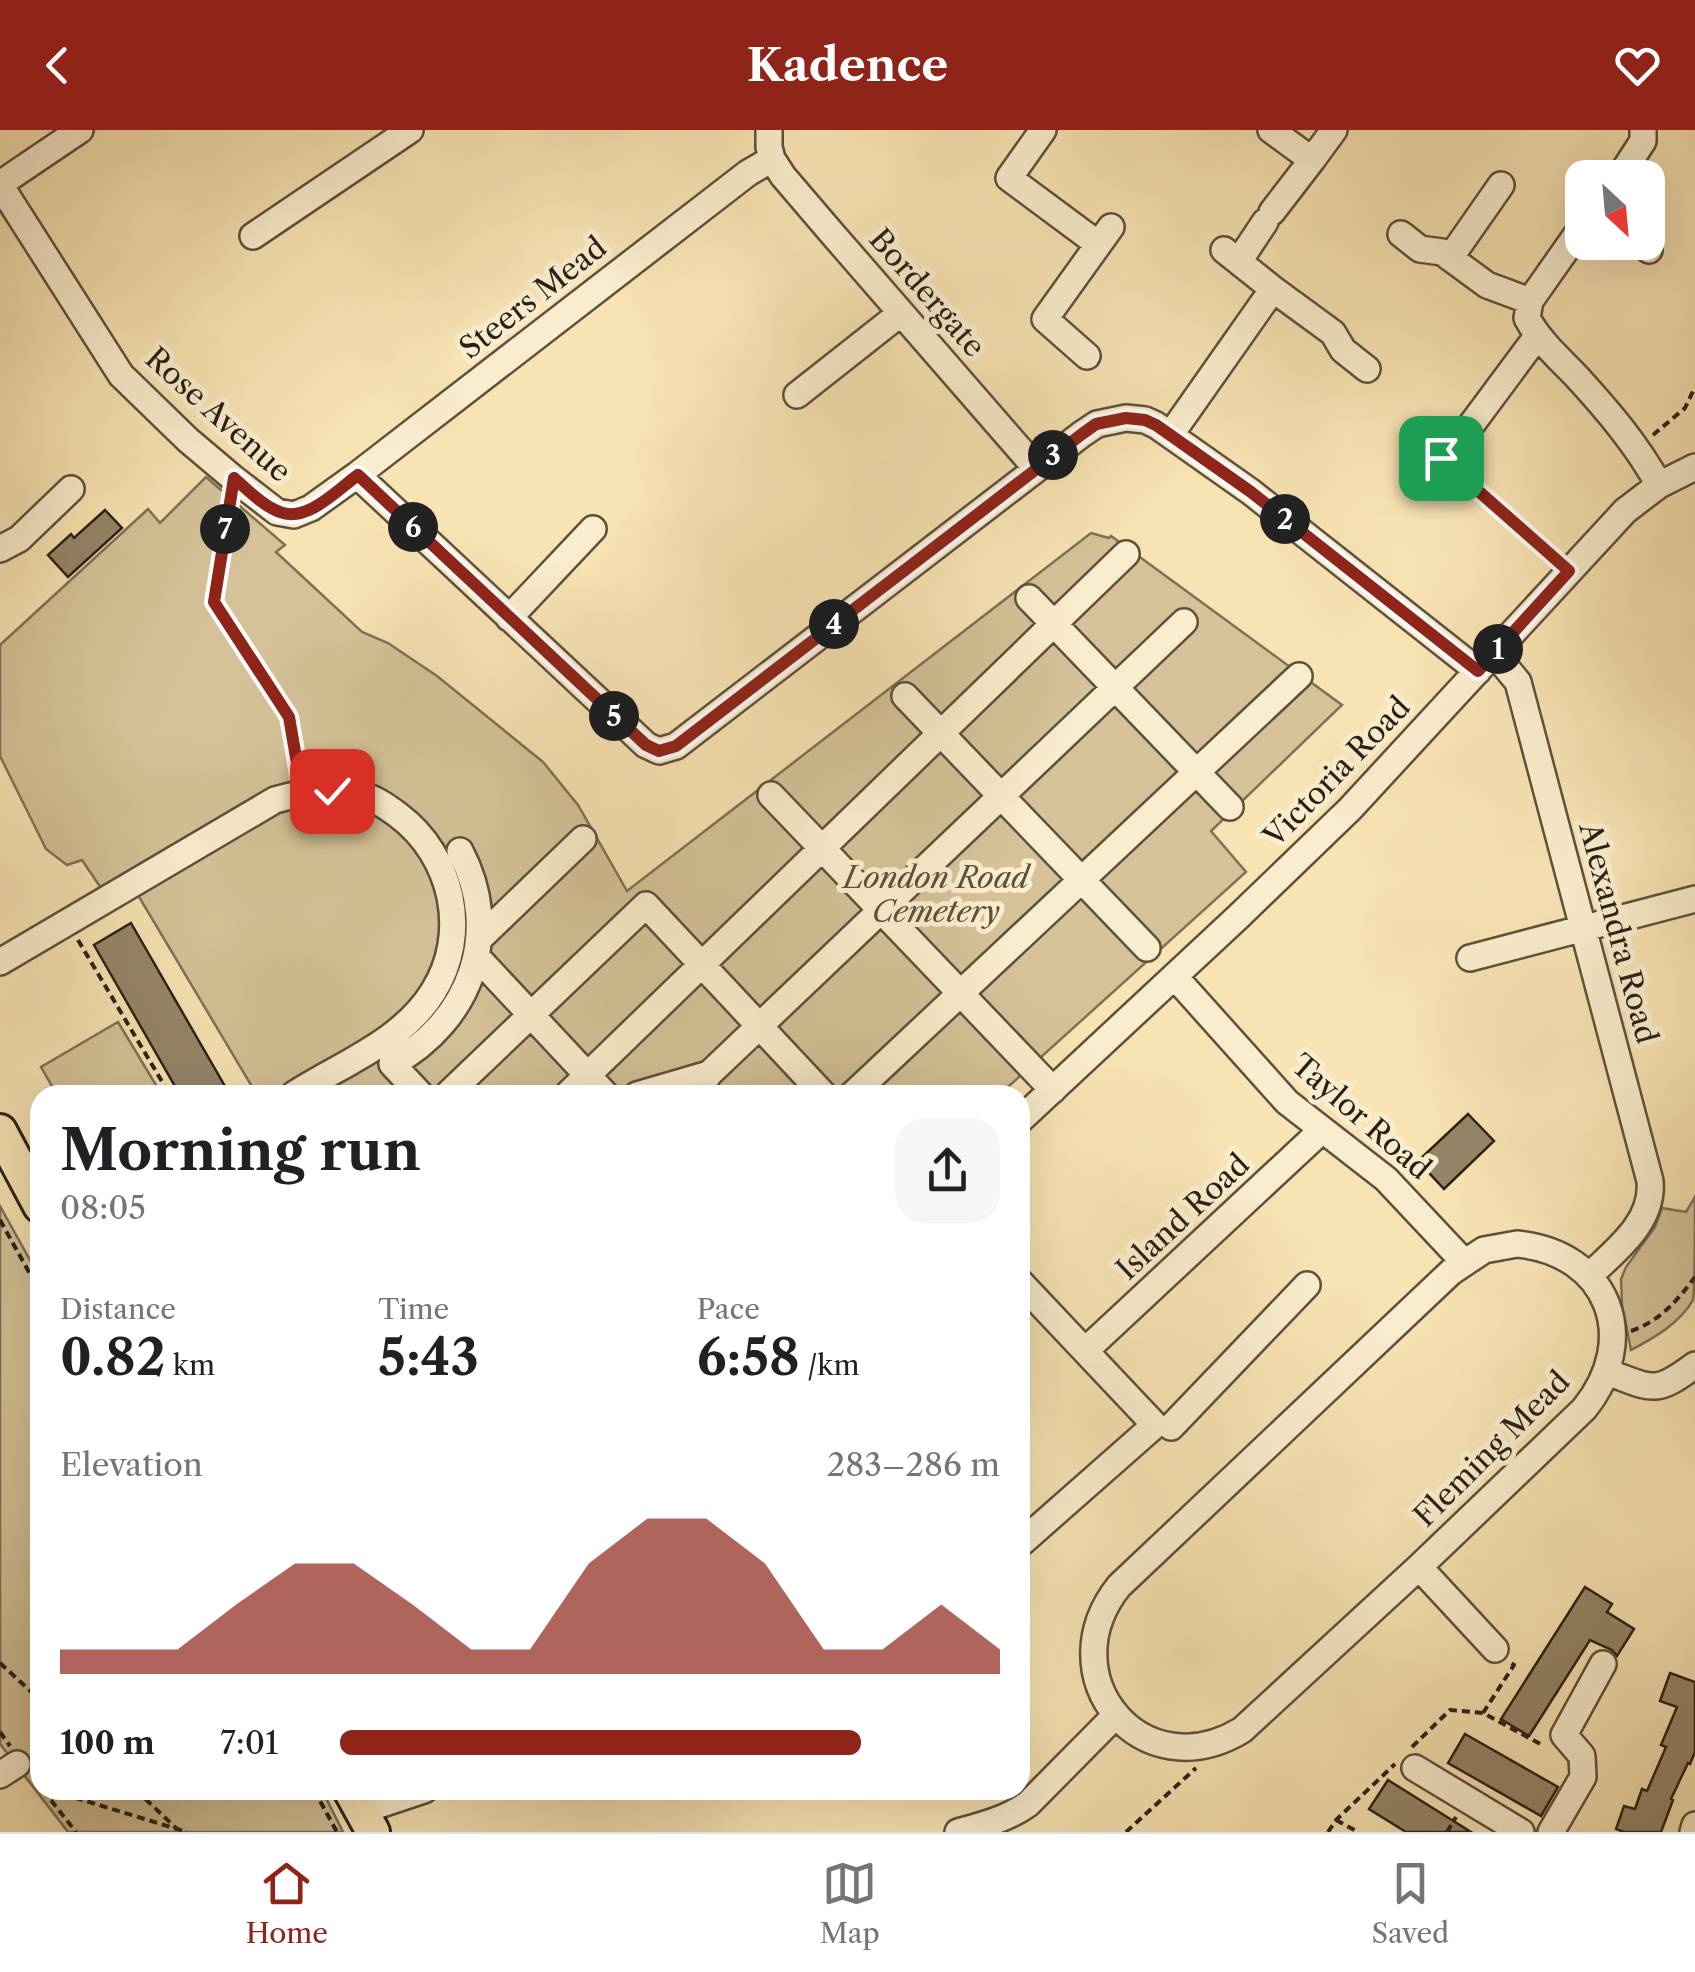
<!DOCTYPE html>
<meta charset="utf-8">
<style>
body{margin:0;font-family:"Libre Caslon Text",serif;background:#f6f6f6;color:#202124;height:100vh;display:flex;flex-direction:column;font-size:38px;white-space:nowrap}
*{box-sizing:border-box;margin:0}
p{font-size:32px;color:#757577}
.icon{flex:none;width:55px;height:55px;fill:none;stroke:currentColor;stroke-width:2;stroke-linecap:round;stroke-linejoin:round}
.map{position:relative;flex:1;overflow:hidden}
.side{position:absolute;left:30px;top:955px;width:1000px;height:715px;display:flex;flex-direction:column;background:#fff;border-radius:30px;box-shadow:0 10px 40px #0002}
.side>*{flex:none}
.needle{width:65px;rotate:154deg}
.tools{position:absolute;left:1565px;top:30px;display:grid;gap:20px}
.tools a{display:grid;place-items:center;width:100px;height:100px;border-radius:20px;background:#fff;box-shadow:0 10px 40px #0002;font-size:50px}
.pin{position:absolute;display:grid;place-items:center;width:85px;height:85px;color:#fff;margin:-42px;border-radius:20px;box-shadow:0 5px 15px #0006}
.km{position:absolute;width:50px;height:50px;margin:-25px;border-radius:50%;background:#222;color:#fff;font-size:28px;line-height:50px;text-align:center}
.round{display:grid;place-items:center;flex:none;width:105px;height:105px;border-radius:30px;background:#f6f6f6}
.overview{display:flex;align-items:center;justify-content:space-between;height:170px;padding:0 30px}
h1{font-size:55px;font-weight:800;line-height:75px}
.metrics{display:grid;grid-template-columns:repeat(3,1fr);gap:15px;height:170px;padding:10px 30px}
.metrics div{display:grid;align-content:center}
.metrics b{font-size:50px;font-weight:800}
.metrics small{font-size:28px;font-weight:400}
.metrics p{font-size:28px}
.chart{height:280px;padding:20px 30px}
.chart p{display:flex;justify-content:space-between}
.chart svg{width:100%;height:180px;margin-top:10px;fill:#8f2418;opacity:.7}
ul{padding:0 30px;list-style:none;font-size:32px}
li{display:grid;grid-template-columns:160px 120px 1fr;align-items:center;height:75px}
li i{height:25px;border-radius:12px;background:#8f2418}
header{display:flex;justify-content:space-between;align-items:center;height:130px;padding:0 30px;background:#8f2418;color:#fff;font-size:45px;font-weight:800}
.tab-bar{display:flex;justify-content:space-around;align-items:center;height:140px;border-top:2px solid #e0e0e0;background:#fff;font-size:28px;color:#757577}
.tab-bar a{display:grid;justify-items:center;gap:5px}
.tab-bar .selected{color:#8f2418}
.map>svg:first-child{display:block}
</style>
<header><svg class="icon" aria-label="back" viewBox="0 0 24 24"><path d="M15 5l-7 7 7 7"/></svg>Kadence<svg class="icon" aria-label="heart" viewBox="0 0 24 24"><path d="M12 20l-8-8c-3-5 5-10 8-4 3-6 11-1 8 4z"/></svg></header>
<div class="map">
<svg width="1695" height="1702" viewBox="0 0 1695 1702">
<rect width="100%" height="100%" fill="#f8e3b2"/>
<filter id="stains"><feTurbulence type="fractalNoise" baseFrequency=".002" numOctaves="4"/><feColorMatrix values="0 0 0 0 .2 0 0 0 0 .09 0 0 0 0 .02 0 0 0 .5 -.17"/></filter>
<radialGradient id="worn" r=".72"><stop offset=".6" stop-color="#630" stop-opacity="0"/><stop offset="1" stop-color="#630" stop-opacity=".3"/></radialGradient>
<path fill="#d5c298" stroke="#7f7058" stroke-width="2.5" d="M206 347 285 415 276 422 362 502 388 513 437 546 543 632 578 675 627 761 1091 403 1109 408 1111 406 1342 575 1211 701 1246 742 999 965H317L314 961 307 965H257L129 750 105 764 82 730 67 735 46 719 0 626V515L148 379 160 393Z
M118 892 162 965H57L41 937Z
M1695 1067C1695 1085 1695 1159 1693 1170 1680 1193 1654 1208 1631 1220L1622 1175 1621 1149 1626 1137 1655 1097 1662 1078 1686 1082Z
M0 1076 40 1148V1660H322L343 1702H68L0 1614Z"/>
<path fill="#958568" stroke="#291f17" stroke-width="2.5" d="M105 380 122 398 68 447 48 425 71 404 74 408Z
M131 793 230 965H180L94 815Z
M1468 984 1494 1011 1444 1059 1418 1031Z
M1585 1457 1612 1474 1607 1482 1634 1499 1617 1526 1612 1520 1590 1510 1529 1606 1501 1589Z
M1670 1543 1695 1552V1622L1690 1634 1688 1633 1671 1669 1673 1670 1661 1702H1624L1616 1699 1624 1676 1635 1679 1642 1659 1647 1661 1666 1617 1661 1615 1677 1577 1660 1571Z
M1465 1604 1558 1657 1541 1686 1448 1633Z
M1388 1650 1471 1702H1406L1369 1679Z"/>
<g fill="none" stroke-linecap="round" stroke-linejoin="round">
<g stroke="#5d503e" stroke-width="30">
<path id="minor" d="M1043 0 1009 48 1098 114
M1271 0 1312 30 1334 0
M772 29 783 46 830 101 1036 338
M1619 48 1643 11V0
M0 54 80 0
M0 55 121 245 188 310 233 348 277 382 294 385 311 378 357 345 748 43 772 29 769 17V0
M1272 82 1312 30
M1582 97 1530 171 1527 188C1539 211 1561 230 1578 248 1609 282 1637 315 1659 355
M1401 104 1420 119 1442 122 1487 155 1530 171
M253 106 410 0
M1642 112 1649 120
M1224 120 1273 159
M1450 128 1501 55
M1239 131 1265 92
M1087 226 1045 189 1111 97
M797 265 901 183
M1171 304 1273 159 1333 203 1343 220 1367 239
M1463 306 1538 205
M357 345 646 615 659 621 676 616 1082 304 1097 294 1126 288 1145 290 1156 295 1251 362 1478 541
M0 419 19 409 71 359
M1029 468 1230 677
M509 488 593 399
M1494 523 1518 552 1650 1051C1654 1092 1616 1120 1589 1146
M905 566 1147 818
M771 665 1053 960
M479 809 583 709
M476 826 606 965
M1470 828 1695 769
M0 832 275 670C303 662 329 658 358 664 373 667 386 676 398 685 453 726 470 804 433 862 402 912 341 934 293 965
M1175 847 1287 972 1386 1049 1464 1132
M421 965 392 934C471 891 503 802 460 721
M447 965 646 775 824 965
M567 965 1126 424
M637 965 709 944
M700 965 701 956 709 944 1184 492
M852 965 1299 546
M1020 990 1238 787 1350 679 1625 381 1659 355 1695 337
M1517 1114C1609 1123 1641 1209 1584 1279L1419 1437 1242 1600C1142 1661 1047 1546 1119 1456L1451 1142 1484 1120Z
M1020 1152 1155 1295 1020 1414
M1086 1220 1322 1000
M1607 1242C1652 1258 1654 1266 1695 1235
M1171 1297 1307 1155
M1419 1437 1495 1519
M1415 1638 1521 1702
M0 1645 17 1634
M361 1681 424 1660
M958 1702C983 1695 1007 1689 1028 1674L1115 1586
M1551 1702 1583 1647 1582 1626 1564 1605 1603 1534
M1693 1702 1695 1695"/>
</g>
<g stroke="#291f17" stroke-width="38">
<path id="major" d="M0 1001 40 1076
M350 1660 373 1702"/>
</g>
<path stroke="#291f17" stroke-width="4" stroke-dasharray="8 5" stroke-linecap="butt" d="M1653 305 1685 278 1695 257
M1441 328 1555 428
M229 373 214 472 289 587 299 644
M78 810 170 965
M0 1090 40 1162
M1631 1201C1660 1191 1677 1171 1695 1147
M0 1533 40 1570
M1483 1583 1514 1535 1511 1533
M0 1602 10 1616
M1412 1617 1450 1580 1483 1583 1544 1616
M43 1660 76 1702
M50 1660 187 1702
M136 1660 177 1699
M314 1660 337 1702
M1336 1690 1358 1702
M1126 1702 1196 1638
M1328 1702 1336 1690 1395 1634
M1447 1702 1456 1687"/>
<use href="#minor" stroke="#faedcd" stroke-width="25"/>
<use href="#major" stroke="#f8e3b2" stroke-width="32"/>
</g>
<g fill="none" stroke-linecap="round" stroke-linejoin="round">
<g stroke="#fff" stroke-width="20">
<path id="route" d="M332 661 302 662 289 587 214 472 234 348C248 360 263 376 280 382 307 393 337 360 358 345L646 615 659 621 676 616 1082 304 1096 294 1126 288 1145 290 1156 295 1251 362 1478 541 1569 441 1441 328"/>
</g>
<use href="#route" stroke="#8f2418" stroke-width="12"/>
</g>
<g text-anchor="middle" stroke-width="10" stroke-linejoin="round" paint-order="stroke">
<g font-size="30" fill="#291f17" stroke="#faedcd">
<text transform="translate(927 163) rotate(49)" y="10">Bordergate</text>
<text transform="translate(533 168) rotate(-38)" y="10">Steers Mead</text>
<text transform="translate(218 285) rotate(42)" y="10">Rose Avenue</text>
<text transform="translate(1337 642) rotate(-46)" y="10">Victoria Road</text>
<text transform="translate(1618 803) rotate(75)" y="10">Alexandra Road</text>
<text transform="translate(1361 987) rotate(41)" y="10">Taylor Road</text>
<text transform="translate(1183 1087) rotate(-43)" y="10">Island Road</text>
<text transform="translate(1492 1319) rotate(-45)" y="10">Fleming Mead</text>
</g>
<g font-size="30" font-style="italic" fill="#5d503e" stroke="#faedcd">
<text x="936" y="758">London Road<tspan x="936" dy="34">Cemetery</tspan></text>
</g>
</g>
<rect width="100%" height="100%" filter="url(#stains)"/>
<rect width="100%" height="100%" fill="url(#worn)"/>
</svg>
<div class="tools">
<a><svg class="needle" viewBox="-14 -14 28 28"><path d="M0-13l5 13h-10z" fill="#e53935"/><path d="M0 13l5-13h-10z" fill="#757577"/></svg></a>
</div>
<div class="pin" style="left:1441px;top:328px;background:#1e9e55"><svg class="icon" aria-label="arrive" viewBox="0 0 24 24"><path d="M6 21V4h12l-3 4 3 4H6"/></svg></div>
<div class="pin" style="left:332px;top:661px;background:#d93025"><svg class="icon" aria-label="check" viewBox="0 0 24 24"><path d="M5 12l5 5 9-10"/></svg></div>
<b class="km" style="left:1498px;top:519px">1</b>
<b class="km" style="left:1285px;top:389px">2</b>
<b class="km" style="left:1053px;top:325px">3</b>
<b class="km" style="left:834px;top:494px">4</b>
<b class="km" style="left:614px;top:586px">5</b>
<b class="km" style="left:413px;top:397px">6</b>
<b class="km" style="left:225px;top:399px">7</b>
<section class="side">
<div class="overview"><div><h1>Morning run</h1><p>08:05</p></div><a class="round"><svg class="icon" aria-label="share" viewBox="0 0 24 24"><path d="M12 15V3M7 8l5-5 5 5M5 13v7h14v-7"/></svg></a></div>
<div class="metrics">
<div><p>Distance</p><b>0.82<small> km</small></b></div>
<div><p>Time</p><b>5:43</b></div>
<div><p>Pace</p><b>6:58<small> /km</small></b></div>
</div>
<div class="chart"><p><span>Elevation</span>283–286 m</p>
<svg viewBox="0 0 160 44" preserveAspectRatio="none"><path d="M0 44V38L10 38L20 38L30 27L40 17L50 17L60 27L70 38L80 38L90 17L100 6L110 6L120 17L130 38L140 38L150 27L160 38V44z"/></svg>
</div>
<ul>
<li><b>100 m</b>7:01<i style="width:79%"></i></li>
</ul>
</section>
</div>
<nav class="tab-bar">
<a class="selected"><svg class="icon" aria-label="home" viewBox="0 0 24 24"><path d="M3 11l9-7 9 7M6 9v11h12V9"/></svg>Home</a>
<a><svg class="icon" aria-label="map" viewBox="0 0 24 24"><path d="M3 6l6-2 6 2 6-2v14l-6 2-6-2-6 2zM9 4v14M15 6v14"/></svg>Map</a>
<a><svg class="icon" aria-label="saved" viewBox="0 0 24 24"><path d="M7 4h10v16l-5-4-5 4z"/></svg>Saved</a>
</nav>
